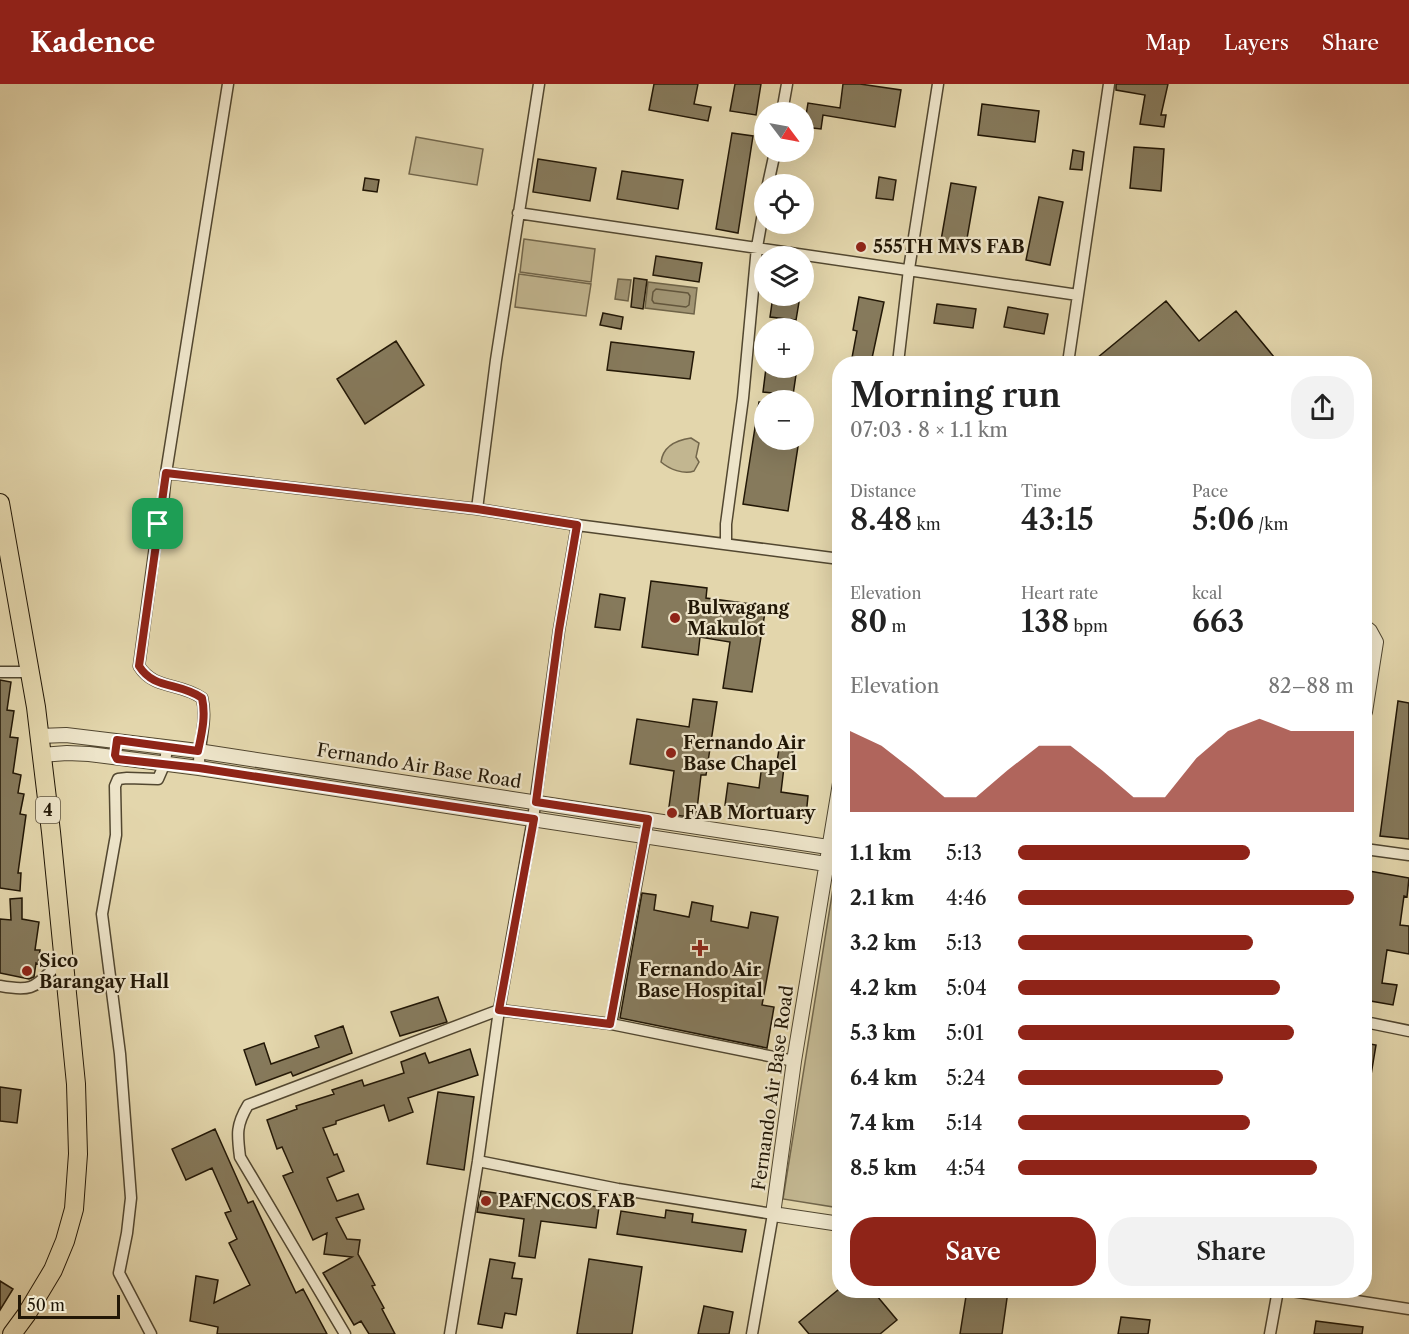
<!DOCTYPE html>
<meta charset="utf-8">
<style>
body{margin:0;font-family:"Libre Caslon Text",serif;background:#f2f2f2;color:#222;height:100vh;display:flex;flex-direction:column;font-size:22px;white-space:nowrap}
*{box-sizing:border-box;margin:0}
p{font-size:20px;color:#767676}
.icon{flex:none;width:33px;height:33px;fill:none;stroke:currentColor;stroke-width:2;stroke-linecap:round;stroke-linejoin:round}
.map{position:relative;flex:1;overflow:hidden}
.details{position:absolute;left:832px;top:272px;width:540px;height:942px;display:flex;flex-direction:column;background:#fff;border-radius:24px;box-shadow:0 6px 24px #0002}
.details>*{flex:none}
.needle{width:39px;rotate:122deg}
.controls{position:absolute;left:754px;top:18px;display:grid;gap:12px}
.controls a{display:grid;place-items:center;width:60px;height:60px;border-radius:50%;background:#fff;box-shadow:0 6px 24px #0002;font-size:30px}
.scale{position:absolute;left:18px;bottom:15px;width:102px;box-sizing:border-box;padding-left:6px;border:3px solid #221706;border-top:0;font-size:16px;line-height:21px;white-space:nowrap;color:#221706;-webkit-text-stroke:4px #ede4c9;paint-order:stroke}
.pin{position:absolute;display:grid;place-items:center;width:51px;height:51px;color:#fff;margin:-26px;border-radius:12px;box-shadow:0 3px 9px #0006}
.round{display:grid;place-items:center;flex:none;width:63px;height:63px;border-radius:24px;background:#f2f2f2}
.headline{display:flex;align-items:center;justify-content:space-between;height:102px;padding:0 18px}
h1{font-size:33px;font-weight:600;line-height:45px}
.metrics{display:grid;grid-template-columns:repeat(3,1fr);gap:9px;height:102px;padding:6px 18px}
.metrics div{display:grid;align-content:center}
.metrics b{font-size:30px;font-weight:600}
.metrics small{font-size:16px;font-weight:400}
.metrics p{font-size:16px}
.chart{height:168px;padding:12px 18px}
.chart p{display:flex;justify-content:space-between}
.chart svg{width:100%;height:108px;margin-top:6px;fill:#8f2418;opacity:.7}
.cta{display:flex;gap:12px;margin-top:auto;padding:12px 18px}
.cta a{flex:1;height:69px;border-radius:24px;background:#8f2418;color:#fff;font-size:24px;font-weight:600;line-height:69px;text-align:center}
.cta a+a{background:#f2f2f2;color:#222}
ul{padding:0 18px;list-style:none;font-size:20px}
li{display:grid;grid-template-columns:96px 72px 1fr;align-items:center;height:45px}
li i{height:15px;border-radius:8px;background:#8f2418}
header{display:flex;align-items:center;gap:36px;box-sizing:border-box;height:84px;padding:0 30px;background:#8f2418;color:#fff}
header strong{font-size:28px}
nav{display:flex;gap:33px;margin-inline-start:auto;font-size:21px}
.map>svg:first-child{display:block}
</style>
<header>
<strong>Kadence</strong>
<nav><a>Map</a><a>Layers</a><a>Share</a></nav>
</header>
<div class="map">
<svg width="1409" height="1250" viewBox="0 0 1409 1250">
<rect width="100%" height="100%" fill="#e3d6ac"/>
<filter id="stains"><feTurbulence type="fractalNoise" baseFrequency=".00333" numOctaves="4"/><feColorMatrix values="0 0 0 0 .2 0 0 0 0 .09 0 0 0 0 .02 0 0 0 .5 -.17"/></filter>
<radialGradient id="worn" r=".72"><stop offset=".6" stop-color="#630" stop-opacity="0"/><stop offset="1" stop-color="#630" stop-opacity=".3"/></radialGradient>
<path fill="#c2b690" stroke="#72664b" stroke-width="1.5" d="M416 53 483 65 477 101 409 90Z
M524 155 595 165 591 198 520 188Z
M519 190 591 200 586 232 515 223Z
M691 354 699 359 696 373 699 378 694 387C684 391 669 385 661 378 663 362 677 356 691 354Z
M840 761V1124L783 1115Z"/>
<path fill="#a19574" stroke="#6e6348" stroke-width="1.5" d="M618 195 631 196 628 217 615 215Z
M648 198 697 204 694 230 645 224Z"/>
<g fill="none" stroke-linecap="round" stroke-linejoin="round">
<path stroke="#62563d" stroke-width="1.5" d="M656 205 688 209 690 212 689 221 686 223 654 219 652 216 653 208Z"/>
</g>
<path fill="#867a5c" stroke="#221706" stroke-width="1.5" d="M654 0H698L694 20 711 23 708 37 649 26Z
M735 0H761L756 31 730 27Z
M843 0H860L901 6 895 43 823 31 821 45 804 43 808 19 840 24Z
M1116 0H1168L1161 31H1166L1164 43 1140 40 1145 11 1116 6Z
M982 20 1039 27 1035 58 978 51Z
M732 49 753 52 738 149 716 145Z
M1134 63 1164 65 1161 107 1130 104Z
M1073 66 1084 68 1082 86 1070 85Z
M538 75 596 84 590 117 533 108Z
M622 87 683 96 678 125 617 115Z
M879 93 896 96 893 116 876 114Z
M365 94 379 96 377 108 363 106Z
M951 99 976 103 965 166 940 162Z
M1039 113 1063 118 1050 181 1026 176Z
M656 172 702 179 699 198 653 191Z
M634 194 647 196 643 225 631 223Z
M773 212H800L796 236 770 233Z
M859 213 884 218 871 279H851L857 247 853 246Z
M1166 217 1199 257 1236 227 1279 279H1091Z
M937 220 976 225 973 244 934 239Z
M1008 223 1048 230 1044 250 1004 243Z
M603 229 623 233 621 245 600 241Z
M396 257 424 301 365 340 337 295Z
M611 258 694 268 690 295 607 286Z
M766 284H797L793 311 763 308Z
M759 318 765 319V356H799L788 427 743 420Z
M651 497 707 504 706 514 766 522 752 608 723 604 730 558 700 553 698 571 642 563Z
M600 510 625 514 620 546 595 543Z
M0 596 11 598 7 626 14 627 10 653 18 654 13 689 21 691 18 709 24 710 20 730 26 731 18 789H21L20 807 0 804Z
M693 615 717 618 706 691H701L696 734 668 730 674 687 630 680 637 635 689 643Z
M1398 617 1409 619V755L1380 752Z
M779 665 793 667 792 680 777 678Z
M762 680 784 683 781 708 808 712 806 732 725 721 728 699 759 704Z
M1369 787 1409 794 1407 813 1404 812 1400 841 1409 842V870L1387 866 1382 899 1397 901 1393 921 1365 916V814Z
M642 809 656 811 654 826 689 833 692 818 713 822 711 837 748 844 751 828 778 833 762 921 774 923 767 964 620 934Z
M22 814V835L39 838 35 866H40L38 880 36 879 34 893 29 895 0 889V835L11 836 10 815Z
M438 913 447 938 400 952 391 928Z
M343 942 352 969 293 992 291 988 256 1001 244 966 264 959 271 980 319 963 315 952Z
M1365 959 1376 961 1371 991 1365 990Z
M470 965 478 991 408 1014 413 1028 389 1037 384 1021 336 1037V1040L323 1044 334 1071 337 1070 344 1087 327 1094 337 1117 358 1110 364 1125 336 1134 347 1155 360 1156 358 1170 375 1201 372 1202 384 1224 382 1225 395 1250H369L361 1237 354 1241 323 1189 352 1173 324 1170 327 1149 313 1156 283 1092 293 1088 282 1063 277 1065 267 1036 297 1025 296 1022 334 1010 332 1006 362 996 364 1002 404 989 401 978 425 969 429 979Z
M0 1003 21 1006 17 1039 0 1037Z
M438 1008 474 1013 464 1086 427 1080Z
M215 1045 248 1119 253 1117 296 1209 303 1205 327 1250H217L218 1243 190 1237 196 1192 218 1196 214 1219 250 1201 229 1159 237 1155 225 1129 231 1127 212 1084 186 1096 172 1065Z
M481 1107 599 1123 596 1144 541 1137 535 1174 519 1172 524 1135 477 1128Z
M666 1126 693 1130 692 1138 746 1146 742 1168 617 1150 621 1127 665 1134Z
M490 1175 515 1179 512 1194 522 1195 516 1231 505 1229 502 1244 478 1240Z
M589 1175 642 1183 632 1250H577Z
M0 1197 13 1205 0 1226Z
M838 1206H872L897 1236 880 1250H809L799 1238Z
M967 1206 1008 1207 1002 1250H960Z
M704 1222 733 1228 729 1250H698Z
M1121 1233 1150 1236 1148 1250H1118Z
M1316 1237 1363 1243 1362 1250H1314Z"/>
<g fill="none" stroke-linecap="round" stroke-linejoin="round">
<g stroke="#524730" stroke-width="13">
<path id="minor" d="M782 28 787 0
M768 100 775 68
M518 129 1078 211
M898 279 909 185 938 0
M1068 279 1109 0
M166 389 477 425 577 441 840 475
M477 425 496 276 539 0
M726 460V440L743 314 757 163 765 118
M0 588H29
M199 684C198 660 208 637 202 614 179 598 154 606 139 582L158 440 163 419 166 389 228 0
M1365 765 1409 771
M0 902C39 909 35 900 63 876
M1365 938 1409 947
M611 940 648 735
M478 1077 618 1105 773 1130 752 1250
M1285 1206 1409 1225
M151 1250 119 1189 127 1149 131 1114 120 970 102 830 116 751 115 702 118 695 127 694 158 695 165 679 167 663
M345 1250 240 1073C237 1050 236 1041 248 1021L499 926 611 940 794 977
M450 1250 478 1077 499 926 533 735 559 546 577 441
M1270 1250 1278 1206"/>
</g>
<g stroke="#524730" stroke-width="16">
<path id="tertiary" d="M1365 543 1370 547 1376 558 1365 628
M39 652 66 651 198 667 828 763
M41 671 67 669 89 670 199 684 826 780
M840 699 794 977 773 1130 840 1140"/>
</g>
<g stroke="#221706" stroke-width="20">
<path id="trunk" d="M0 419 36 623 51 748 76 1000 78 1070 74 1125 65 1157 53 1186 26 1231 12 1250"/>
</g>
<use href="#minor" stroke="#ede4c9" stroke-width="10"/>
<use href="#tertiary" stroke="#ede4c9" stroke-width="14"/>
<use href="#trunk" stroke="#e3d6ac" stroke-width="18"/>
</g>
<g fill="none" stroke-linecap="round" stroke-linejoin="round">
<g stroke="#fff" stroke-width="12">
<path id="route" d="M166 389 477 425 577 441 559 546 536 718 648 735 610 940 499 926 534 735 199 684 117 675 115 671 117 656 198 667C202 648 206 632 202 614 179 598 154 606 139 582Z"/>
</g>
<use href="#route" stroke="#8f2418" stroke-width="8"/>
</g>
<g fill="#8f2418" stroke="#ede4c9" stroke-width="2">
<circle cx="861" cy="163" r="6"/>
<circle cx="675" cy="534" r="6"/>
<circle cx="671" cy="669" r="6"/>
<circle cx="672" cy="729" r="6"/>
<path d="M697 855h6v6h6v6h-6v6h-6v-6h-6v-6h6z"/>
<circle cx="27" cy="887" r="6"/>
<circle cx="486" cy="1117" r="6"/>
</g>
<g text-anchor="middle" stroke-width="4.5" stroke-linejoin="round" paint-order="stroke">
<rect fill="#ede4c9" stroke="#5f5440" stroke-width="1.5" x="36" y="713" width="24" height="26" rx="4.5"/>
<g font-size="16" font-weight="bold" fill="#221706">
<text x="48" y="732">4</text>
</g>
<g font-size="18" font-weight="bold" fill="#221706" stroke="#ede4c9" text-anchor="start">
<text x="873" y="169">555TH MVS FAB</text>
<text x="687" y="530">Bulwagang<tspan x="687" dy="21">Makulot</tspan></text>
<text x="683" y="665">Fernando Air<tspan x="683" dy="21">Base Chapel</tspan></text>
<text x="684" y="735">FAB Mortuary</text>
<text x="39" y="883">Sico<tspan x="39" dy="21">Barangay Hall</tspan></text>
<text x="700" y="892" text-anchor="middle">Fernando Air<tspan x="700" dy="21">Base Hospital</tspan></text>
<text x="498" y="1123">PAFNCOS FAB</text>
</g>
<g font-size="18" fill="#221706" stroke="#ede4c9">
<text transform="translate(419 682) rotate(9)" y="6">Fernando Air Base Road</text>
<text transform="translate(773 1004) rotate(-82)" y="6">Fernando Air Base Road</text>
</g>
</g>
<rect width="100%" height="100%" filter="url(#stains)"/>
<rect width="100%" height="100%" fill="url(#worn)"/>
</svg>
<div class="controls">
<a><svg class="needle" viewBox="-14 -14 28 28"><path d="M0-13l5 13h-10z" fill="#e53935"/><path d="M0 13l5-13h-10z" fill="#767676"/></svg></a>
<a><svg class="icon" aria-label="locate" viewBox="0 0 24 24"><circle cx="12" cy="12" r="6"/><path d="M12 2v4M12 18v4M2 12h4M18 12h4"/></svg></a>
<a><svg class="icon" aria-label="layers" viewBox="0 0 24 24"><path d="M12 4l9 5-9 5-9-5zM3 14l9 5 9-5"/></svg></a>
<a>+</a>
<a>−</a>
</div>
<div class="scale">50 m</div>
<div class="pin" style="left:158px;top:440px;background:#1e9e55"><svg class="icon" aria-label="arrive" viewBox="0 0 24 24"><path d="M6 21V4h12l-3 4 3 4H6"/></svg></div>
<section class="details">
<div class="headline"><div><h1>Morning run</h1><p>07:03 · 8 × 1.1 km</p></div><a class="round"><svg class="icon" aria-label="share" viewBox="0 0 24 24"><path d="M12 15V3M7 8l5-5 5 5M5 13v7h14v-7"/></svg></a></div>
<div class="metrics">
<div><p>Distance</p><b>8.48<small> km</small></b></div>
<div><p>Time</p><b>43:15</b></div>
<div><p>Pace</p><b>5:06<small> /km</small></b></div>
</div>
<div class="metrics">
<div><p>Elevation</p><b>80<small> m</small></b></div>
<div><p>Heart rate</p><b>138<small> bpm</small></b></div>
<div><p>kcal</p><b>663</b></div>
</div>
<div class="chart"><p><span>Elevation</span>82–88 m</p>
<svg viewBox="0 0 160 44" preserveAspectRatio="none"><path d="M0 44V11L10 17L20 27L30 38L40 38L50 27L60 17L70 17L80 27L90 38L100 38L110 22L120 11L130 6L140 11L150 11L160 11V44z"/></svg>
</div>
<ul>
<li><b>1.1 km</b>5:13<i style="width:69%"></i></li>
<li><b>2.1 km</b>4:46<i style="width:100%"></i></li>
<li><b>3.2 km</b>5:13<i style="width:70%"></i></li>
<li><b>4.2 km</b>5:04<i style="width:78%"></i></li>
<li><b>5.3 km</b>5:01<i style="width:82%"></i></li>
<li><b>6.4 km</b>5:24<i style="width:61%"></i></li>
<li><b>7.4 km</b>5:14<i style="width:69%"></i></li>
<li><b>8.5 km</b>4:54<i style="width:89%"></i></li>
</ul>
<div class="cta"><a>Save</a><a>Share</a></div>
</section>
</div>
